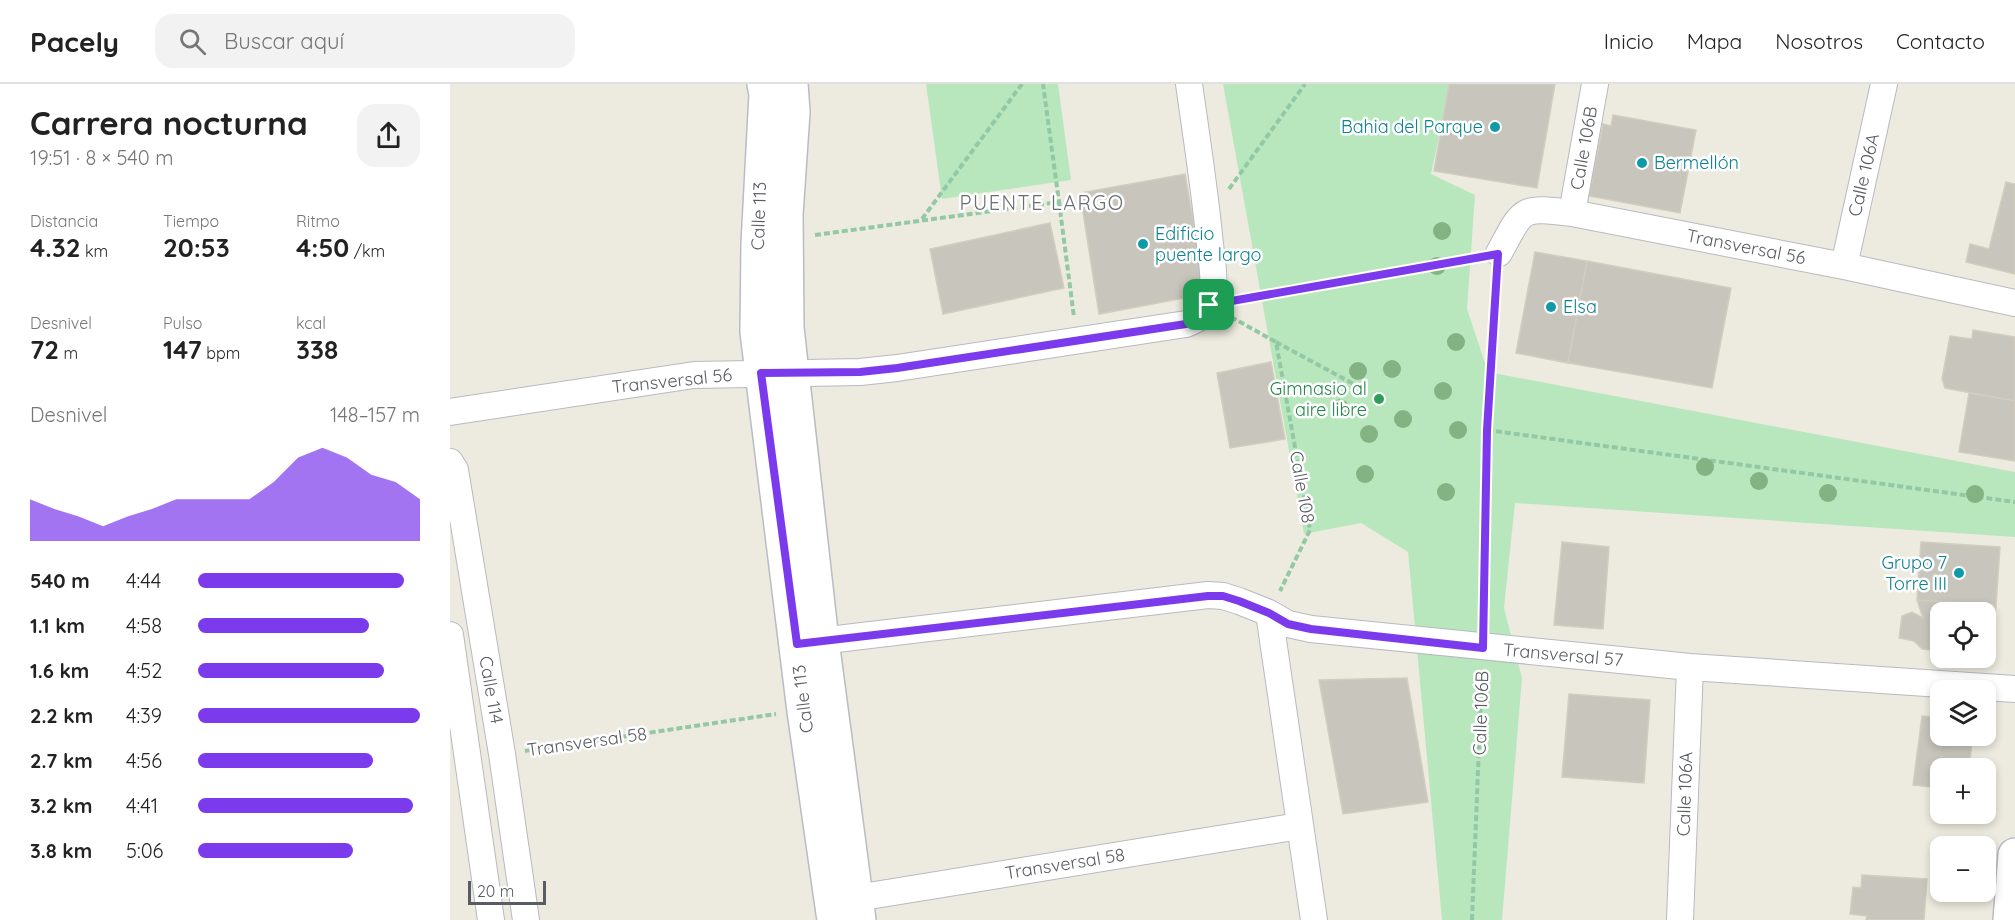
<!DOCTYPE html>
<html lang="es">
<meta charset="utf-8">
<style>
body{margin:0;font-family:Quicksand,sans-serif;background:#f2f2f2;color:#222;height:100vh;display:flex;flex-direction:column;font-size:22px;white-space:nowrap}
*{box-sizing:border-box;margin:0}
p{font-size:20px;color:#767676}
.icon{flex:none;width:33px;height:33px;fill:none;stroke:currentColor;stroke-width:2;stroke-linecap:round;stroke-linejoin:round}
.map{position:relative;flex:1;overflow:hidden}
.details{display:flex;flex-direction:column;background:#fff;width:450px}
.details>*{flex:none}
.fabs{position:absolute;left:1480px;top:518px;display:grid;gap:12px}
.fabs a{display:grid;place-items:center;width:66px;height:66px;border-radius:12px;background:#fff;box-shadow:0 3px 9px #0003;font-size:30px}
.scale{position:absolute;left:18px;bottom:15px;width:78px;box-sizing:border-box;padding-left:6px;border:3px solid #595c62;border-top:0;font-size:16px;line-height:21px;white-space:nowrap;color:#595c62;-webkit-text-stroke:4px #fff;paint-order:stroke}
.pin{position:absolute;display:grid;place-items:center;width:51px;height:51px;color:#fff;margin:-26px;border-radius:12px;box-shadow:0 3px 9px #0006}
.round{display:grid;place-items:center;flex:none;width:63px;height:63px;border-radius:18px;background:#f2f2f2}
.overview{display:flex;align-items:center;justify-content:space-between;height:102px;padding:0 30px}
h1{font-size:33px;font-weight:700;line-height:45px}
.figures{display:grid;grid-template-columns:repeat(3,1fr);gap:9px;height:102px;padding:6px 30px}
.figures div{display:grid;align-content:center}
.figures b{font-size:26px;font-weight:700}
.figures small{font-size:16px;font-weight:400}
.figures p{font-size:16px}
.chart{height:168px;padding:12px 30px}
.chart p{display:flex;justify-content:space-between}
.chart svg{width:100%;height:108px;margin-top:6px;fill:#7c3aed;opacity:.7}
ul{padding:0 30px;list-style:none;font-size:20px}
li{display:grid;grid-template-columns:96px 72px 1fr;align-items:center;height:45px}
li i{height:15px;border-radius:8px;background:#7c3aed}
header{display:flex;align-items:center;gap:36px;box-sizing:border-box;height:84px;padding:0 30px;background:#fff;border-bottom:2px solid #e0e0e0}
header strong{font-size:28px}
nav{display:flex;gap:33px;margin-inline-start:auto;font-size:21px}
.search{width:420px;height:54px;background:#f2f2f2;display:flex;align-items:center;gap:15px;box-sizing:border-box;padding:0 21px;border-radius:18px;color:#767676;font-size:22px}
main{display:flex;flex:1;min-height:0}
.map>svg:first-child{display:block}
</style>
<header>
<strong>Pacely</strong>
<div class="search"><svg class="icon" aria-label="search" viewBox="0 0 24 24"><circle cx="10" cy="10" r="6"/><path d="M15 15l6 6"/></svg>Buscar aquí</div>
<nav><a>Inicio</a><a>Mapa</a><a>Nosotros</a><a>Contacto</a></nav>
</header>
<main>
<section class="details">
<div class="overview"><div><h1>Carrera nocturna</h1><p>19:51 · 8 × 540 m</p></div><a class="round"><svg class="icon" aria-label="share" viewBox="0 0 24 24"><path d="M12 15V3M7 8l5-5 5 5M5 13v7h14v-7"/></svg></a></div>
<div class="figures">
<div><p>Distancia</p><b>4.32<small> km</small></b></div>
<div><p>Tiempo</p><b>20:53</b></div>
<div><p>Ritmo</p><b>4:50<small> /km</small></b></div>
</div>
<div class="figures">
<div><p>Desnivel</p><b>72<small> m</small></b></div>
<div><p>Pulso</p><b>147<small> bpm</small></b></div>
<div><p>kcal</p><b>338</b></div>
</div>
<div class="chart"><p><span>Desnivel</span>148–157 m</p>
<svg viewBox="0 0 160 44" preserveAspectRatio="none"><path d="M0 44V27L10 31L20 34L30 38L40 34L50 31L60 27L70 27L80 27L90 27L100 20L110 10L120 6L130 10L140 17L150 20L160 27V44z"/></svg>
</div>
<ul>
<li><b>540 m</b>4:44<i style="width:93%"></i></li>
<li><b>1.1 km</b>4:58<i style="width:77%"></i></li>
<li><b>1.6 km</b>4:52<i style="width:84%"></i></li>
<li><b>2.2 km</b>4:39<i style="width:100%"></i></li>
<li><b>2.7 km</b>4:56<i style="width:79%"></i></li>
<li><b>3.2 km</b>4:41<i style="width:97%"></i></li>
<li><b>3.8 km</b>5:06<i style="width:70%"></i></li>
</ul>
</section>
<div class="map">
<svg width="1565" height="836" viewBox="0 0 1565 836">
<rect width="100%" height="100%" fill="#edebdf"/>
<path fill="#b9e7bd" d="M476 0H608L621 96 492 115Z
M773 0H1000L981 90 1025 111 1017 225 1038 288 1565 388V453L1065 419 1054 524 1072 594 1052 836H992L958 468 911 439 854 450Z"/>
<path fill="#c8c5bd" stroke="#d2cdbe" stroke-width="1.5" d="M999 0H1105L1087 104 984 87Z
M1163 31 1246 46 1230 129 1139 112 1153 40 1161 42Z
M735 90 756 210 649 230 630 109Z
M1556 98 1565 100V190L1516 178 1520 160 1539 165Z
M600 139 614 204 493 230 480 165Z
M1085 168 1137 177 1118 279 1066 269Z
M1137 177 1281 204 1262 304 1118 279Z
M1523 246 1565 253V317L1495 304 1492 295 1500 252 1522 255Z
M821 278 835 355 780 364 767 289Z
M1519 309 1565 317V377L1509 368Z
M1112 458 1159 463 1153 545 1104 541Z
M1471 458 1550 463 1546 521 1467 516Z
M1467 516 1546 521 1541 571H1536V528H1491V567L1472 565 1464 557 1449 554 1452 532 1462 528 1473 534Z
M957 594 978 718 893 730 869 596Z
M1119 610 1200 616 1194 699 1112 693Z
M1472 632 1491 634V651H1523L1519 684H1491V704L1463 701Z
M1412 791 1477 795 1474 836H1416L1417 832 1400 830 1403 803 1411 804Z"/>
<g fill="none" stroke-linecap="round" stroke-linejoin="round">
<g stroke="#b8bac0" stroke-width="28">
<path id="street" d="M1122 129 1145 0
M1049 169C1074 123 1070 123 1122 129L1394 182 1565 219
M1394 182 1434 0
M0 328 244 291 410 288 447 284 736 240C746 236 756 231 760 220 767 198 761 173 759 151 754 101 746 50 739 0
M0 378 5 386 52 670 76 836
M819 529 864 836
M0 551 41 836
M353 559 758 511 773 512 789 517 819 529 838 540 861 545 1240 583 1565 605
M388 817 849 742
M1230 836 1240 583"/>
</g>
<g stroke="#b9bcc3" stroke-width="36">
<path id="secondary" d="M314 0 316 10 308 160 307 248 354 627 384 836
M341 0 343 28 336 130 337 244 372 557 409 836
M1560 836 1565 771"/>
</g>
<path stroke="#93c8a5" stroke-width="4" stroke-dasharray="6 3" stroke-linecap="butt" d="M779 105 855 0
M609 118 624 233
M472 135 572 0
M365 151 609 118 593 0
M787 216 1024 174
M781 233 826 258 860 446 830 507
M826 258 911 304
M1037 346 1565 418
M1034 538 1037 346 1047 194
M75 667 326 630
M1022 836 1032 587"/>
<use href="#street" stroke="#fff" stroke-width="26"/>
<use href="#secondary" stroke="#fff" stroke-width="33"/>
</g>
<g fill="#84b383">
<circle cx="992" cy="147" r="9"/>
<circle cx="987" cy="182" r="9"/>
<circle cx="1006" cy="258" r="9"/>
<circle cx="942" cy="285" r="9"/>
<circle cx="908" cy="287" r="9"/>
<circle cx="993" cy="307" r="9"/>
<circle cx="890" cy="324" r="9"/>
<circle cx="953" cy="335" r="9"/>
<circle cx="1008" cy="346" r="9"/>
<circle cx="919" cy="350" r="9"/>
<circle cx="1255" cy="383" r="9"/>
<circle cx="915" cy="390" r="9"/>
<circle cx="1309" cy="397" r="9"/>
<circle cx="996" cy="408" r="9"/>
<circle cx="1378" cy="409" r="9"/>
<circle cx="1525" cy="410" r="9"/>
</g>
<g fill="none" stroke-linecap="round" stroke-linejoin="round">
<g stroke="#fff" stroke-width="12">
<path id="route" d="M1048 170 1037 346 1033 564 861 545 838 540 819 529 789 517 773 512H758L347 560 311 289 410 288 447 284 736 240 753 230 759 221Z"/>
</g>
<use href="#route" stroke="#7c3aed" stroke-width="8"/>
</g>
<g fill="#0f9aa8" stroke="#fff" stroke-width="2">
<circle cx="1045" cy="43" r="6"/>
<circle cx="1192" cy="79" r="6"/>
<circle cx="693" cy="160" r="6"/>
<circle cx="1101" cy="223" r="6"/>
<circle cx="1509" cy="489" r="6"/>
</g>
<circle fill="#2e9e5b" stroke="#fff" stroke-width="2" cx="929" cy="315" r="6"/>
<g text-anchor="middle" stroke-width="5" stroke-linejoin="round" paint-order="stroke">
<g font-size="18" fill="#0d838f" stroke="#fff" text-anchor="start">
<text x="1033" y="49" text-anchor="end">Bahia del Parque</text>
<text x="1204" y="85">Bermellón</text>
<text x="705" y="156">Edificio<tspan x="705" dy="21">puente largo</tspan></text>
<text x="1113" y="229">Elsa</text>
<text x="1497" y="485" text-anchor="end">Grupo 7<tspan x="1497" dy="21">Torre III</tspan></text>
</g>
<g font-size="18" fill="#595c62" stroke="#fff">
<text transform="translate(1134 64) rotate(-80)" y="6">Calle 106B</text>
<text transform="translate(1414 91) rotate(-77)" y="6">Calle 106A</text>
<text transform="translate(309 132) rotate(-88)" y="6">Calle 113</text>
<text transform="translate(1296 163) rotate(11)" y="6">Transversal 56</text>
<text transform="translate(222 297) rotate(-6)" y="6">Transversal 56</text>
<text transform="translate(852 403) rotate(80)" y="6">Calle 108</text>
<text transform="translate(1113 571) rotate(5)" y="6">Transversal 57</text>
<text transform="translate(41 606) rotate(80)" y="6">Calle 114</text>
<text transform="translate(353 615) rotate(-97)" y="6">Calle 113</text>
<text transform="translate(1031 629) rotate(-88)" y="6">Calle 106B</text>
<text transform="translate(137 658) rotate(-8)" y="6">Transversal 58</text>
<text transform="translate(1235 710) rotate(-88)" y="6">Calle 106A</text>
<text transform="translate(615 780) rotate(-9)" y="6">Transversal 58</text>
</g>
<g font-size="18" fill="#27864d" stroke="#fff" text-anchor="end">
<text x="917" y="311">Gimnasio al<tspan x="917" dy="21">aire libre</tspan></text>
</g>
<g font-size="20" letter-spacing="1.5" fill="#696e74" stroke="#fff">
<text x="592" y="126">PUENTE LARGO</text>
</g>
</g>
</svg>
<div class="fabs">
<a><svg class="icon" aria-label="locate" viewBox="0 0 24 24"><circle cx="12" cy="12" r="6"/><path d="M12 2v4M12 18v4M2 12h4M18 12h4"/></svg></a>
<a><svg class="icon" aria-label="layers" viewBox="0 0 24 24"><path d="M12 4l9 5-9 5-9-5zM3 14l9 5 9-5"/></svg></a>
<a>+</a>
<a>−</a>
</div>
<div class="scale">20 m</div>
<div class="pin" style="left:759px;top:221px;background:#1e9e55"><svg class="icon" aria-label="arrive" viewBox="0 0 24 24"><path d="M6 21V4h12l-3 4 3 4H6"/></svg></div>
</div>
</main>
